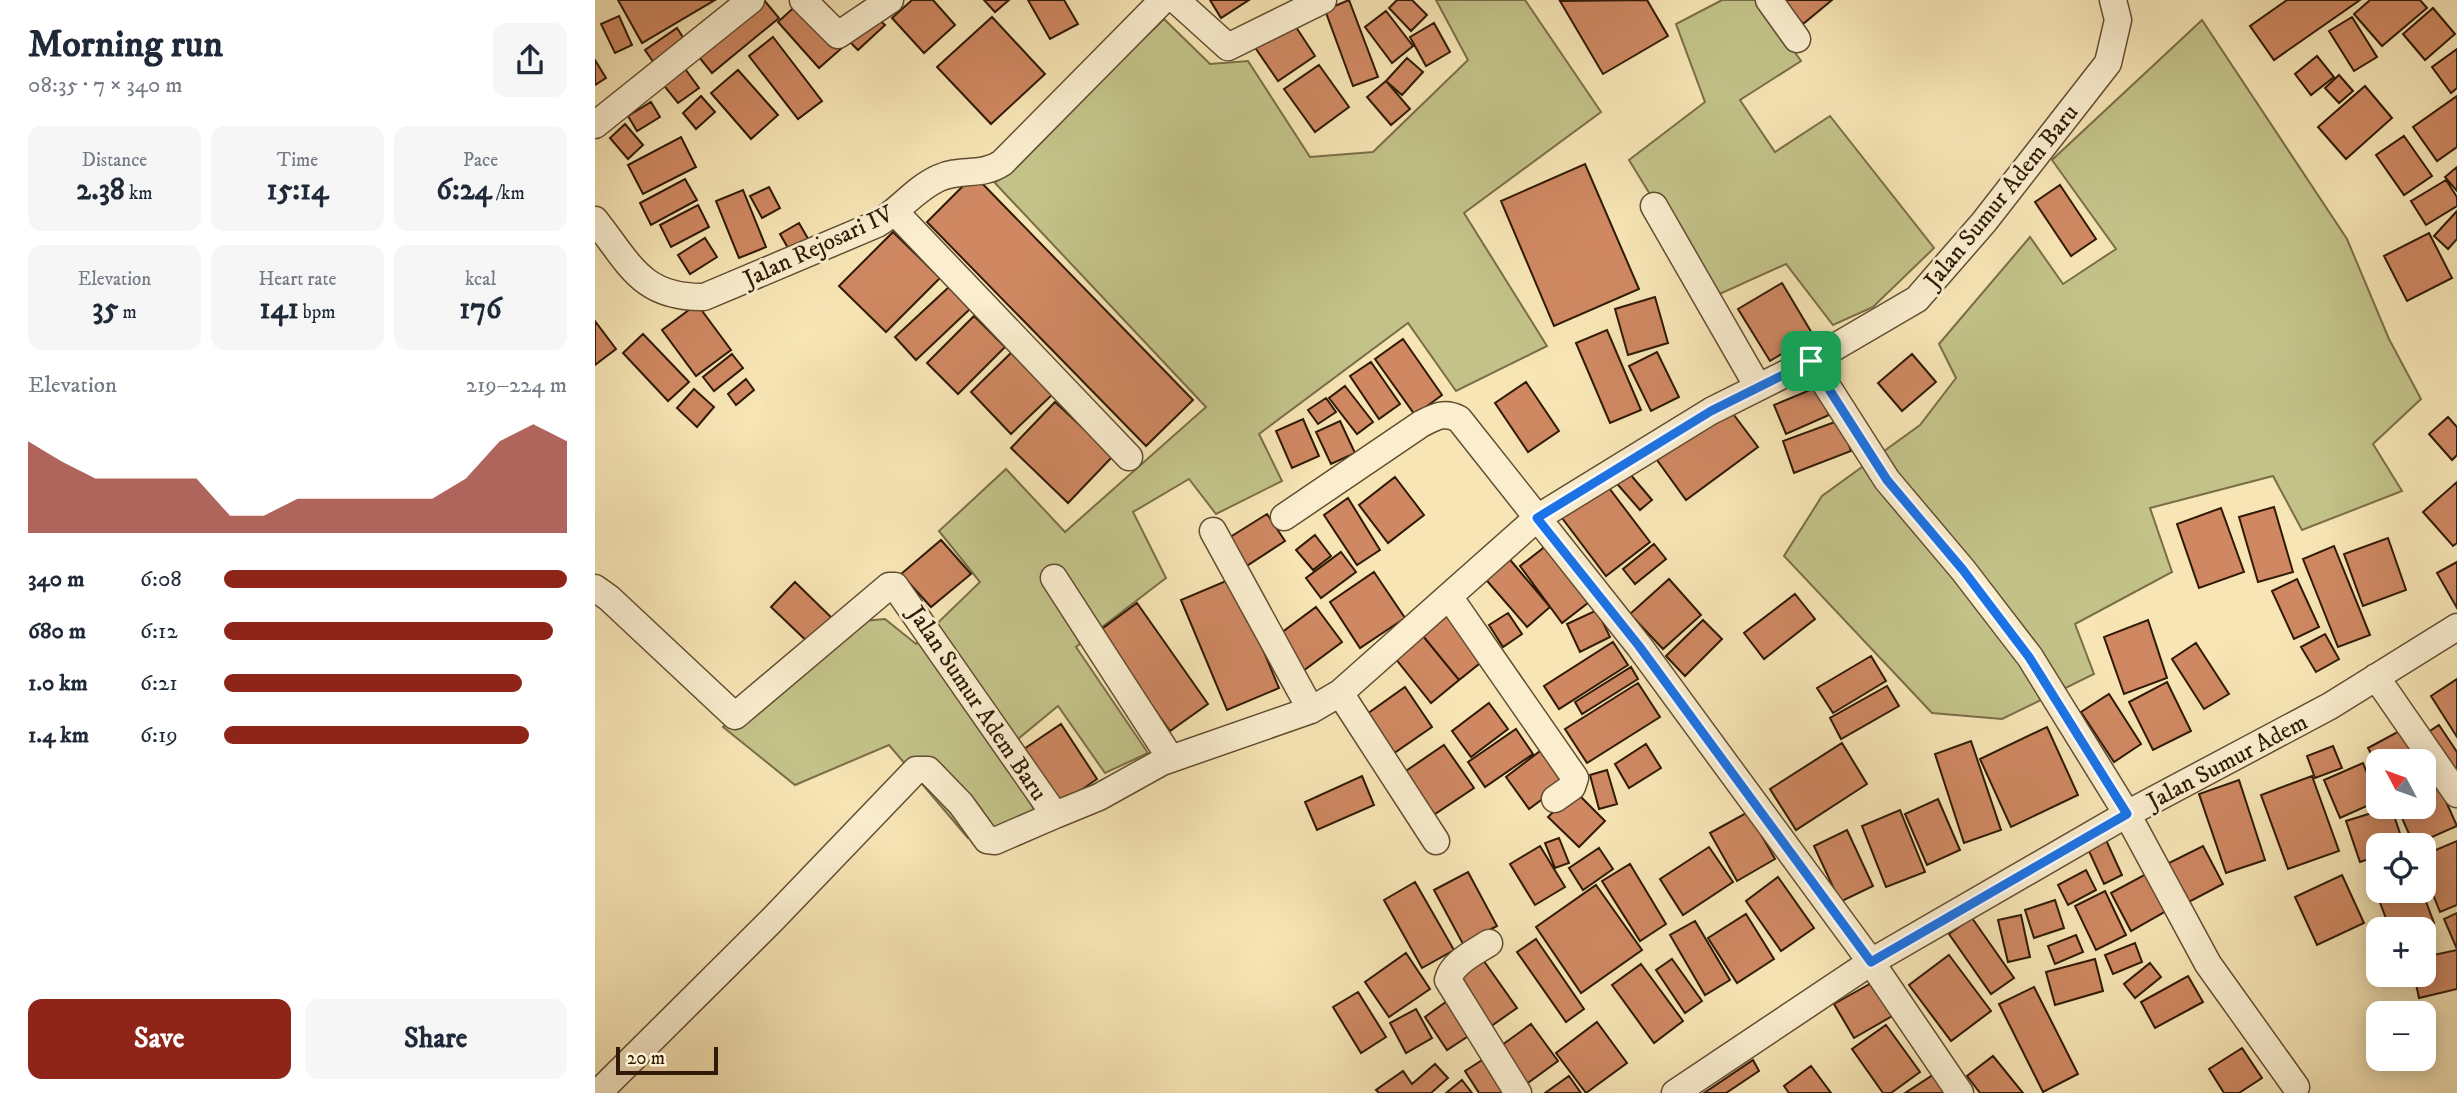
<!DOCTYPE html>
<meta charset="utf-8">
<style>
body{margin:0;font-family:"IM FELL DW Pica",serif;background:#f6f6f7;color:#1f2937;height:100vh;display:flex;flex-direction:column;font-size:26px;white-space:nowrap}
*{box-sizing:border-box;margin:0}
p{font-size:23px;color:#747a83}
.icon{flex:none;width:38px;height:38px;fill:none;stroke:currentColor;stroke-width:2;stroke-linecap:round;stroke-linejoin:round}
.map{position:relative;flex:1;overflow:hidden}
.sheet{display:flex;flex-direction:column;background:#fff;width:595px}
.sheet>*{flex:none}
.needle{width:46px;rotate:311deg}
.buttons{position:absolute;left:1771px;top:749px;display:grid;gap:14px}
.buttons a{display:grid;place-items:center;width:70px;height:70px;border-radius:14px;background:#fff;box-shadow:0 4px 18px #0003;font-size:35px}
.scale{position:absolute;left:21px;bottom:18px;width:102px;box-sizing:border-box;padding-left:7px;border:4px solid #301a05;border-top:0;font-size:19px;line-height:24px;white-space:nowrap;color:#301a05;-webkit-text-stroke:5px #faeecf;paint-order:stroke}
.pin{position:absolute;display:grid;place-items:center;width:60px;height:60px;color:#fff;margin:-30px;border-radius:14px;box-shadow:0 4px 10px #0006}
.round{display:grid;place-items:center;flex:none;width:74px;height:74px;border-radius:14px;background:#f6f6f7}
.overview{display:flex;align-items:center;justify-content:space-between;height:119px;padding:0 28px}
h1{font-size:38px;font-weight:800;line-height:52px}
.metrics{display:grid;grid-template-columns:repeat(3,1fr);gap:10px;height:119px;padding:7px 28px}
.metrics div{display:grid;align-content:center;border-radius:14px;background:#f6f6f7;text-align:center}
.metrics b{font-size:30px;font-weight:800}
.metrics small{font-size:19px;font-weight:400}
.metrics p{font-size:19px}
.chart{height:196px;padding:14px 28px}
.chart p{display:flex;justify-content:space-between}
.chart svg{width:100%;height:126px;margin-top:7px;fill:#8f2418;opacity:.7}
.cta{display:flex;gap:14px;margin-top:auto;padding:14px 28px}
.cta a{flex:1;height:80px;border-radius:14px;background:#8f2418;color:#fff;font-size:28px;font-weight:800;line-height:80px;text-align:center}
.cta a+a{background:#f6f6f7;color:#1f2937}
ul{padding:0 28px;list-style:none;font-size:23px}
li{display:grid;grid-template-columns:112px 84px 1fr;align-items:center;height:52px}
li i{height:18px;border-radius:9px;background:#8f2418}
main{display:flex;flex:1;min-height:0}
.map>svg:first-child{display:block}
</style>
<main>
<section class="sheet">
<div class="overview"><div><h1>Morning run</h1><p>08:35 · 7 × 340 m</p></div><a class="round"><svg class="icon" aria-label="share" viewBox="0 0 24 24"><path d="M12 15V3M7 8l5-5 5 5M5 13v7h14v-7"/></svg></a></div>
<div class="metrics">
<div><p>Distance</p><b>2.38<small> km</small></b></div>
<div><p>Time</p><b>15:14</b></div>
<div><p>Pace</p><b>6:24<small> /km</small></b></div>
</div>
<div class="metrics">
<div><p>Elevation</p><b>35<small> m</small></b></div>
<div><p>Heart rate</p><b>141<small> bpm</small></b></div>
<div><p>kcal</p><b>176</b></div>
</div>
<div class="chart"><p><span>Elevation</span>219–224 m</p>
<svg viewBox="0 0 160 44" preserveAspectRatio="none"><path d="M0 44V12L10 19L20 25L30 25L40 25L50 25L60 38L70 38L80 32L90 32L100 32L110 32L120 32L130 25L140 12L150 6L160 12V44z"/></svg>
</div>
<ul>
<li><b>340 m</b>6:08<i style="width:100%"></i></li>
<li><b>680 m</b>6:12<i style="width:96%"></i></li>
<li><b>1.0 km</b>6:21<i style="width:87%"></i></li>
<li><b>1.4 km</b>6:19<i style="width:89%"></i></li>
</ul>
<div class="cta"><a>Save</a><a>Share</a></div>
</section>
<div class="map">
<svg width="1862" height="1093" viewBox="0 0 1862 1093">
<rect width="100%" height="100%" fill="#f7e5b5"/>
<filter id="stains"><feTurbulence type="fractalNoise" baseFrequency=".00286" numOctaves="4"/><feColorMatrix values="0 0 0 0 .2 0 0 0 0 .09 0 0 0 0 .02 0 0 0 .5 -.17"/></filter>
<radialGradient id="worn" r=".72"><stop offset=".6" stop-color="#630" stop-opacity="0"/><stop offset="1" stop-color="#630" stop-opacity=".3"/></radialGradient>
<path fill="#c3c389" stroke="#7a6e47" stroke-width="2" d="M841 0H930L1006 112 869 213 952 346 861 391 813 323 664 434 687 481 621 514 594 479 538 512 571 578 481 647 553 753 510 773 463 706 406 753 444 818 373 838 294 745 200 785 128 727 247 623 290 619 321 644 385 582 344 531 411 469 470 532 611 407 400 183 569 19 615 64 653 61 715 157 778 152 873 60Z
M1127 0H1163L1206 61 1145 100 1180 152 1235 116 1339 248 1278 307 1238 325 1191 264 1118 297 1034 160 1110 102 1081 24Z
M1607 20 1752 239 1794 339 1826 399 1778 444 1807 491 1707 530 1678 476 1555 508 1577 572 1480 624 1499 674 1407 719 1337 713 1189 556 1227 496 1325 425 1361 378 1344 344 1435 237 1468 284 1521 249 1457 160Z"/>
<path fill="#cf8862" stroke="#301a05" stroke-width="2" d="M23 0H120L47 43Z
M160 0H169L184 18 117 73 99 51Z
M207 0 248 47 224 68 183 22Z
M317 0H338L360 25 329 53 297 18Z
M389 0H414L400 12Z
M433 0H469L483 24 455 39Z
M615 0H654L626 18Z
M754 0 783 77 758 86 730 10Z
M802 0H817L832 15 816 31 794 8Z
M1052 0 1073 36 1008 74 965 1Z
M1188 0H1237L1208 24Z
M1692 0H1765L1679 60 1655 26Z
M1775 0H1825L1832 8 1787 46 1759 14Z
M1838 8 1860 34 1830 60 1808 34Z
M791 11 818 46 797 63 770 27Z
M279 15 290 25 263 50 252 39Z
M24 16 37 45 20 53 6 24Z
M397 17 450 74 396 124 342 67Z
M1757 17 1782 57 1759 71 1734 31Z
M695 18 720 56 683 81 657 43Z
M839 23 855 52 831 66 815 37Z
M82 28 93 45 61 66 50 50Z
M178 37 227 101 203 119 154 56Z
M1862 49V88L1856 93 1837 67Z
M1722 56 1739 77 1716 95 1700 74Z
M812 58 828 72 807 95 791 81Z
M0 60 11 78 0 85Z
M724 65 754 107 720 132 689 89Z
M88 66 104 88 83 103 66 82Z
M143 70 183 115 156 139 116 93Z
M1744 75 1758 91 1744 103 1730 88Z
M791 81 815 109 796 125 772 97Z
M1770 86 1797 118 1751 159 1723 127Z
M106 96 120 112 101 129 88 113Z
M1862 96V147L1842 161 1818 127Z
M56 102 65 117 42 131 33 116Z
M30 124 48 145 33 159 15 138Z
M1809 136 1837 176 1809 195 1781 155Z
M86 137 101 167 48 194 33 165Z
M990 164 1044 289 959 326 906 201Z
M1862 167V191L1850 177Z
M379 175 598 400 551 446 332 222Z
M90 179 102 200 56 225 45 203Z
M1851 180 1862 197V206L1831 225 1816 201Z
M1465 185 1501 239 1476 256 1440 202Z
M174 187 185 208 167 218 155 196Z
M148 190 171 247 144 258 121 201Z
M103 205 114 227 76 247 65 225Z
M1862 211V239L1853 249 1839 236Z
M204 223 216 244 197 255 185 234Z
M298 232 345 278 291 332 244 286Z
M1834 233 1857 278 1812 301 1789 256Z
M110 238 122 257 95 274 83 255Z
M1187 283 1218 335 1175 361 1143 309Z
M354 287 375 309 321 360 300 337Z
M1060 297 1073 343 1033 355 1020 309Z
M102 304 136 350 101 376 67 330Z
M379 316 410 347 363 394 332 363Z
M0 321 21 349 0 365Z
M1012 330 1046 410 1015 423 981 343Z
M48 334 94 382 73 401 28 353Z
M808 339 847 395 820 415 780 359Z
M419 350 460 392 416 434 376 392Z
M1062 352 1084 397 1056 411 1034 366Z
M137 354 148 368 119 391 108 377Z
M1317 354 1341 382 1307 411 1283 383Z
M776 362 805 404 784 419 755 376Z
M151 379 159 390 141 405 133 394Z
M931 382 964 431 933 452 900 403Z
M750 386 778 422 762 434 734 398Z
M1222 387 1234 415 1191 434 1179 405Z
M99 389 119 407 102 427 82 408Z
M731 398 741 412 723 424 713 410Z
M460 402 518 456 473 503 416 448Z
M1133 407 1163 447 1091 500 1062 460Z
M1853 417 1862 427V455L1857 460 1834 434Z
M708 419 724 456 697 468 681 431Z
M1245 420 1256 451 1199 473 1188 441Z
M745 421 760 453 736 464 721 432Z
M1029 467 1057 500 1045 510 1017 478Z
M800 477 829 515 793 543 764 505Z
M1008 480 1055 542 1011 576 964 514Z
M1862 482V543L1858 546 1828 512Z
M753 498 785 550 762 565 729 515Z
M1679 507 1698 572 1663 582 1644 517Z
M1626 508 1649 572 1604 588 1582 524Z
M672 514 690 541 650 567 632 539Z
M720 535 736 556 718 570 701 550Z
M1793 538 1811 590 1768 606 1749 554Z
M346 540 376 574 336 607 306 574Z
M956 542 998 599 967 623 925 566Z
M1059 544 1071 559 1040 584 1028 569Z
M1739 546 1775 635 1743 647 1708 559Z
M746 552 761 572 726 598 711 578Z
M911 555 955 607 932 627 887 575Z
M1862 562V608L1842 573Z
M779 572 810 618 765 648 735 602Z
M638 578 684 688 632 710 586 600Z
M1074 579 1106 615 1068 649 1035 614Z
M1702 579 1724 627 1699 639 1677 591Z
M200 582 242 623 218 647 176 607Z
M1200 594 1220 619 1169 659 1149 633Z
M542 603 613 704 575 731 504 631Z
M721 607 747 642 708 671 682 636Z
M1002 610 1015 637 985 652 972 624Z
M858 611 894 656 864 680 828 636Z
M913 613 927 634 908 647 894 625Z
M1108 620 1127 639 1090 676 1071 656Z
M1553 620 1572 678 1529 694 1509 637Z
M1730 634 1744 659 1721 672 1706 647Z
M828 636 864 680 836 703 800 658Z
M1018 642 1033 665 964 709 949 686Z
M1601 643 1634 694 1609 709 1577 659Z
M1276 656 1291 681 1238 713 1222 688Z
M1036 667 1043 679 987 714 980 702Z
M1862 679V737L1836 696Z
M1572 682 1596 731 1558 750 1534 702Z
M1043 683 1065 717 992 763 970 729Z
M1292 686 1304 706 1246 739 1235 718Z
M810 687 837 727 792 758 765 719Z
M1514 694 1546 744 1519 762 1486 712Z
M894 703 913 729 876 757 857 731Z
M466 724 502 779 460 808 423 753Z
M1844 725 1862 752V772L1829 735Z
M1452 727 1483 795 1416 827 1385 759Z
M921 729 938 754 890 787 873 762Z
M1808 729 1826 761H1783V767L1773 748Z
M1376 741 1406 830 1369 843 1340 754Z
M1247 743 1272 784 1201 830 1175 789Z
M1051 744 1066 768 1034 788 1020 764Z
M849 745 879 788 831 820 802 777Z
M1738 746 1747 768 1720 778 1712 756Z
M949 748 973 780 934 809 911 777Z
M1768 763 1783 801 1745 818 1729 780Z
M1012 770 1022 804 1004 809 995 775Z
M767 776 779 805 722 830 710 802Z
M1717 776 1744 851 1693 869 1666 795Z
M1644 780 1670 860 1631 873 1604 794Z
M1845 788 1862 826 1819 845 1802 807H1829V795Z
M980 791 1010 821 984 847 953 817Z
M1343 799 1365 850 1332 865 1310 814Z
M1796 807 1809 845H1783V856L1765 862 1751 821Z
M1305 810 1330 872 1291 887 1267 826Z
M1153 812 1180 859 1142 881 1115 833Z
M1252 830 1278 886 1245 902 1219 846Z
M964 838 974 863 960 868 950 843Z
M1511 840 1527 875 1509 884 1493 849Z
M1862 841V905L1845 912 1829 872V855Z
M945 846 970 887 940 905 915 864Z
M1608 846 1628 884 1590 904 1570 865Z
M1114 847 1138 882 1088 915 1065 879Z
M1004 848 1018 869 988 890 974 868Z
M1035 864 1071 924 1045 941 1007 881Z
M1491 870 1501 890 1473 905 1463 885Z
M873 872 902 926 868 944 839 890Z
M1551 874 1571 911 1536 931 1516 893Z
M1747 875 1769 923 1722 945 1700 897Z
M1183 877 1219 928 1186 951 1151 901Z
M820 882 859 950 827 968 789 900Z
M1783 882V891H1827L1839 923 1824 929H1795L1778 884Z
M1001 885 1047 950 986 993 941 927Z
M1510 891 1531 935 1501 950 1480 906Z
M1460 900 1469 928 1439 938 1430 910Z
M1862 913V949L1849 919Z
M1151 914 1179 959 1142 983 1113 938Z
M1426 915 1435 957 1413 962 1403 920Z
M1377 918 1419 978 1396 994 1354 934Z
M1100 921 1135 980 1110 995 1075 935Z
M1481 935 1488 952 1460 964 1453 946Z
M941 939 989 1009 971 1022 922 952Z
M1540 943 1547 962 1518 974 1510 955Z
M1862 950V989L1824 998 1819 975H1829V957Z
M811 953 835 989 794 1017 770 982Z
M1354 955 1396 1011 1356 1041 1314 985Z
M886 957 922 1008 892 1029 856 978Z
M1077 959 1107 1001 1090 1013 1061 970Z
M1500 959 1508 991 1460 1005 1451 972Z
M1555 963 1566 977 1540 998 1529 984Z
M1046 964 1088 1021 1059 1043 1017 985Z
M1593 976 1608 1002 1560 1028 1546 1002Z
M1280 981 1299 1015 1259 1038 1239 1004Z
M1439 987 1483 1074 1448 1092 1404 1004Z
M763 992 791 1037 766 1053 738 1007Z
M855 999 878 1033 852 1050 830 1017Z
M821 1009 837 1038 811 1053 795 1023Z
M1002 1022 1032 1063 991 1093 961 1053Z
M936 1024 963 1061 930 1085 903 1048Z
M1291 1025 1325 1072 1296 1093H1288L1257 1049Z
M1647 1048 1667 1078 1644 1093H1629L1614 1069Z
M895 1055 920 1093H884L870 1071Z
M1398 1056 1428 1093H1385L1372 1076Z
M1158 1060 1164 1071 1131 1093H1109Z
M840 1064 853 1078 836 1093H784L781 1090 808 1071 817 1084Z
M1216 1066 1236 1093H1194L1189 1086Z
M1341 1073 1354 1093H1310Z
M974 1076 986 1093H950Z
M867 1080 877 1093H851Z"/>
<g fill="none" stroke-linecap="round" stroke-linejoin="round">
<g stroke="#624d31" stroke-width="29">
<path id="street" d="M208 0 243 35 295 0
M581 0 633 47 728 0
M1174 0 1202 39
M0 125 156 0
M1059 206 1163 387
M301 213 534 457
M0 220C35 264 46 298 109 297L282 224C304 211 321 188 344 178 365 168 386 177 407 163L568 0
M1216 361 1292 480 1368 570 1435 657 1532 814 1613 964 1701 1087
M689 517 826 424C840 417 849 411 864 419L1044 646 1276 962 1365 1093
M618 531 716 710
M459 578 576 759
M0 588 14 598 140 716 294 586H300L460 815 504 797 567 762 716 710 745 693 942 518 1116 411 1216 361 1322 299 1389 222 1513 63 1523 20 1518 0
M855 598 980 778 977 787 960 799
M1781 677 1862 794
M745 693 841 841
M894 943C880 952 857 963 853 980L923 1093
M3 1093 178 919 321 770H333L366 804 392 840 400 841 460 815
M1080 1093 1276 962 1532 814 1735 706 1862 627"/>
</g>
<use href="#street" stroke="#faeecf" stroke-width="26"/>
</g>
<g fill="none" stroke-linecap="round" stroke-linejoin="round">
<g stroke="#fff" stroke-width="14">
<path id="route" d="M1216 361 1292 480 1368 570 1434 657 1532 814 1276 962 1044 646 942 518 1116 411Z"/>
</g>
<use href="#route" stroke="#1a73e8" stroke-width="9"/>
</g>
<g text-anchor="middle" stroke-width="6" stroke-linejoin="round" paint-order="stroke">
<g font-size="24" fill="#301a05" stroke="#faeecf">
<text transform="translate(1406 196) rotate(-51)" y="8">Jalan Sumur Adem Baru</text>
<text transform="translate(223 246) rotate(-25)" y="8">Jalan Rejosari IV</text>
<text transform="translate(383 703) rotate(56)" y="8">Jalan Sumur Adem Baru</text>
<text transform="translate(1632 761) rotate(-28)" y="8">Jalan Sumur Adem</text>
</g>
</g>
<rect width="100%" height="100%" filter="url(#stains)"/>
<rect width="100%" height="100%" fill="url(#worn)"/>
</svg>
<div class="buttons">
<a><svg class="needle" viewBox="-14 -14 28 28"><path d="M0-13l5 13h-10z" fill="#e53935"/><path d="M0 13l5-13h-10z" fill="#747a83"/></svg></a>
<a><svg class="icon" aria-label="locate" viewBox="0 0 24 24"><circle cx="12" cy="12" r="6"/><path d="M12 2v4M12 18v4M2 12h4M18 12h4"/></svg></a>
<a>+</a>
<a>−</a>
</div>
<div class="scale">20 m</div>
<div class="pin" style="left:1216px;top:361px;background:#1e9e55"><svg class="icon" aria-label="arrive" viewBox="0 0 24 24"><path d="M6 21V4h12l-3 4 3 4H6"/></svg></div>
</div>
</main>
